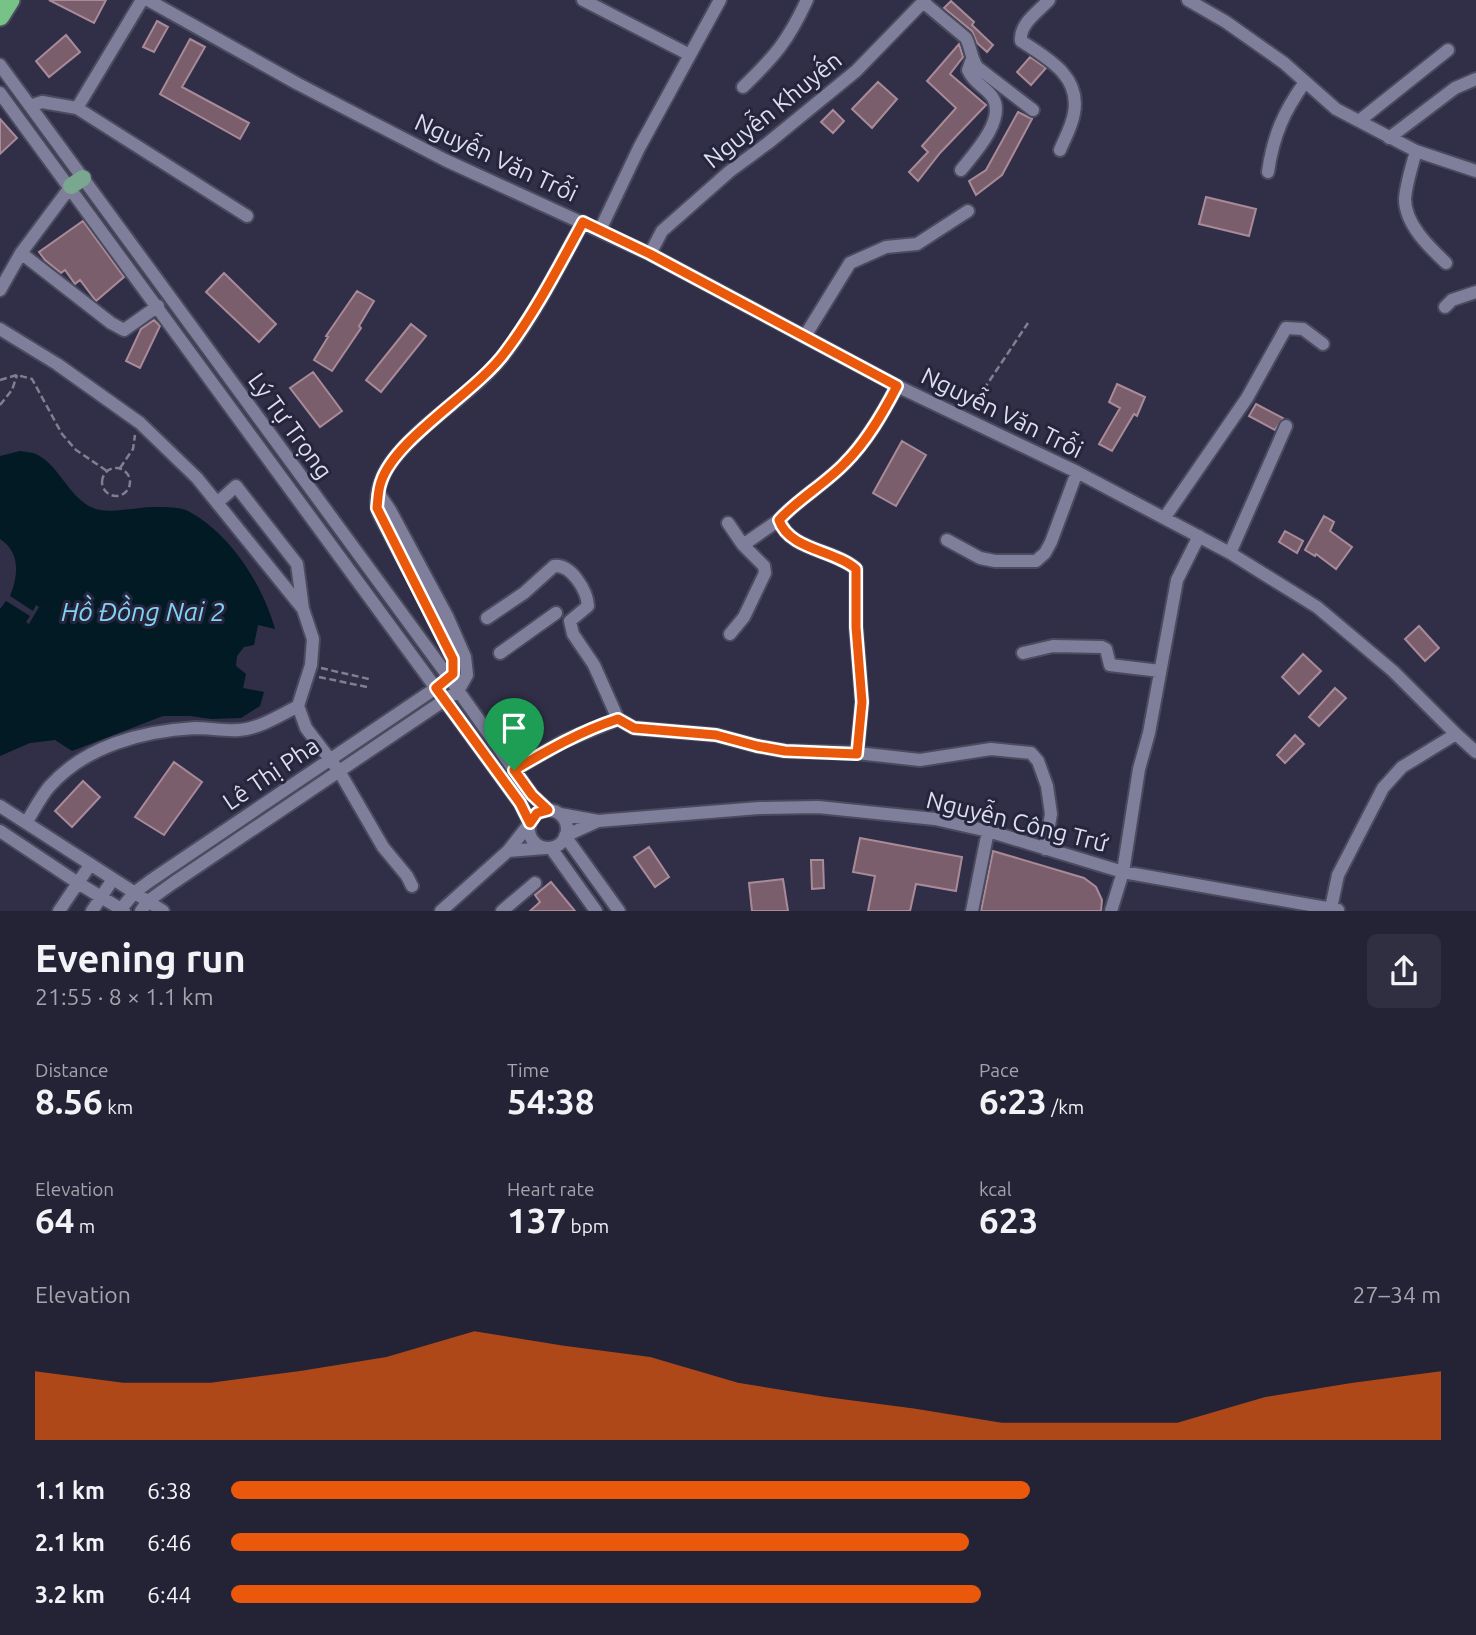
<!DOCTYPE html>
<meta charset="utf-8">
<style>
body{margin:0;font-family:Ubuntu,sans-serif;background:#302f41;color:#f1f3f6;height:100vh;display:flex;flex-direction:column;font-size:26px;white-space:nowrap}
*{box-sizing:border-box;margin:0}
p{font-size:23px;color:#a3a4ad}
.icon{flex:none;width:38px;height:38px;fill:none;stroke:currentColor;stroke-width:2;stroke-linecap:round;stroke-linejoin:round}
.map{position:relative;height:911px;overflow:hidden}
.details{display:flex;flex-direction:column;background:#242335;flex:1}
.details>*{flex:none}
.pin{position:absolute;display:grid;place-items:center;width:60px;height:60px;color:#fff;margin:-72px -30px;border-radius:50% 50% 50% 0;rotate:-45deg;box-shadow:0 0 7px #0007}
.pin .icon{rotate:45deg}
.round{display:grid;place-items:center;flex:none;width:74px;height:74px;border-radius:10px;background:#302f41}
.headline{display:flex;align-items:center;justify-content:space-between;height:119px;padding:0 35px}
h1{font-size:38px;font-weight:700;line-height:52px}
.stats{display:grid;grid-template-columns:repeat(3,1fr);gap:10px;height:119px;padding:7px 35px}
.stats div{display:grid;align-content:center}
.stats b{font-size:35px;font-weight:700}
.stats small{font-size:19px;font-weight:400}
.stats p{font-size:19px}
.chart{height:196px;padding:14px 35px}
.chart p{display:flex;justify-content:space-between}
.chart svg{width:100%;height:126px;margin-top:7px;fill:#ea580c;opacity:.7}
ul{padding:0 35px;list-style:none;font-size:23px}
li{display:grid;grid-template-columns:112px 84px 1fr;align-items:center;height:52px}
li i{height:18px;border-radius:9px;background:#ea580c}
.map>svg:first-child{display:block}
</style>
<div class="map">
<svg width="1476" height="911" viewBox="0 0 1476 911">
<rect width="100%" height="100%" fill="#302f47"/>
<path fill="#011a23" d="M20 451C25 452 31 452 36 454 60 466 69 498 93 508 109 515 138 506 157 507 166 507 180 507 188 511 230 533 263 585 275 629L258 625 254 645 244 647 237 656 236 666 246 674 243 688 264 692 260 706 241 718 212 719 190 716H163L72 751 55 740 30 743 0 756V609L6 601 30 616 26 622 29 624 39 607 36 605 33 611 10 596C18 577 21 552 0 539V456Z"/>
<path fill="#7b5e6c" stroke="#a98a98" stroke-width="2" d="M49 0H106L94 23Z
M951 1 974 22 972 25 993 45 987 52 977 43 972 31 944 8Z
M157 21 168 27 154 52 143 47Z
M66 35 80 52 49 77 36 61Z
M190 39 205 47 182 87 249 123 240 139 160 94Z
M959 44 963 57 950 74 986 105 940 153 918 181 909 172 928 152 922 146 956 108 927 81Z
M1030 57 1046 68 1031 85 1017 72Z
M878 82 897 99 872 128 852 109Z
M833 110 844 121 833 133 821 122Z
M1018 112 1032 119 1002 175 976 195 969 181 986 170Z
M0 119 17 138 0 154Z
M1206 197 1256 209 1249 236 1199 224Z
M83 221 124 277 96 301 80 280 75 284 65 270 61 273 45 260 39 252Z
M224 273 276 324 259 342 206 292Z
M357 291 374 301 359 326 361 328 332 371 314 360 328 337 326 336Z
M154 320 160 326 140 368 126 361 141 329Z
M411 324 426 336 381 392 366 380Z
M313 372 342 411 320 427 290 388Z
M1117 384 1145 397 1137 416 1134 414 1112 451 1099 444 1120 408 1109 402Z
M1256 404 1283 418 1275 430 1249 416Z
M902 441 926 455 896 506 873 493Z
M1324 516 1334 522 1330 531 1352 547 1336 569 1316 554 1315 556 1305 550Z
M1285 531 1303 541 1297 553 1279 542Z
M1419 626 1439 648 1425 661 1405 639Z
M1303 654 1321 671 1299 694 1282 677Z
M1335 688 1346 698 1319 726 1309 717Z
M1295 735 1304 744 1285 763 1277 755Z
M174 762 202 782 164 835 135 817Z
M83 781 100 797 72 827 55 811Z
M860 838 962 857 956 891 916 884 910 911H868L875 876 853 872Z
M649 847 669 877 655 887 634 857Z
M993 851 1084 878 1096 887 1102 900 1101 911H981Z
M811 860H823L824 888 812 889Z
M783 879 788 911H752L749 883Z
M551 882 575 911H530L540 902 535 895Z"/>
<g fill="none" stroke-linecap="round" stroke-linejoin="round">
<g stroke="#4b4b5f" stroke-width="16">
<path id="minor" d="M148 0 298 84 445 160 650 254 897 386 1077 472 1230 553 1317 607 1393 671 1456 734 1402 767 1383 788 1338 875 1331 908
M583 0 690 55
M1049 0C1038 12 1019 24 1021 41 1047 58 1081 76 1074 113 1072 126 1065 138 1060 150
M1188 0 1226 22 1284 63 1336 109 1416 151 1476 171
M923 2 966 38C971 48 971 58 977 67L1033 110
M0 65 450 679 532 795 548 810
M743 87C775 56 788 41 807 0
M0 93 520 803 530 823 508 851 441 911
M30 106 42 102 77 108 247 216
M77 108 142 0
M1359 121 1448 50
M1389 138 1455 88 1476 79
M1416 151C1412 166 1406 184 1405 199 1405 224 1429 247 1446 263
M961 170C973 155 1006 120 993 98 986 87 974 84 968 70L972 59
M1268 172C1273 136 1284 111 1305 82
M600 230 639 148 720 0
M21 253 111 323 124 330 158 306
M650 254 662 231 730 171 768 143 856 71 925 0
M0 290 21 253 71 186
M1445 307 1452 300 1476 292
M0 329 57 364 140 423 197 478 303 609 313 639 311 665 298 706 306 728 339 771 383 847 407 876 412 886
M805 336 850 263 886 247 917 244 968 211
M217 503 236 486 297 564 303 609
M1165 517 1247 398 1286 328 1303 329 1323 344
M728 523 743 545 779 520
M947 540 980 558 995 561H1036L1045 553 1051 542 1077 472
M1230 553 1286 426
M487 618 524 593 554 566C571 564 587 590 588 606L570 621 573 634 594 665 618 719
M730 634 744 617 765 573 764 566 743 545
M500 653 556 613
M1023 653 1053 646 1102 647 1106 649 1110 665 1160 671
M1456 734 1476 752
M857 753 862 702 856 627V569C835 550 789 550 779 520 798 499 825 484 845 463 867 441 883 413 897 386
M514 770 564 741 618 719 634 728 716 735 757 746 785 751 857 753 920 760 991 749 1031 753 1038 761 1047 786 1051 814 1045 849
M0 806 163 911
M529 829a19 19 0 1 1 38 0a19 19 0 1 1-38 0Z
M560 814 598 821 759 808 818 807 935 819 988 831 1123 872 1338 910
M598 821 565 836 619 911
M26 823C33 812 40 798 49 787 85 746 142 731 195 728 210 728 224 731 239 730 258 729 281 715 298 706
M0 831 78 883 124 911
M551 848 596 911
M508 851 545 848
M121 909 134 893 150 881 436 688 453 674V659L437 623 379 514C372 495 384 469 397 455 429 416 476 392 506 352 536 312 559 266 583 222
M59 911 90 865
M92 911 113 879
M141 911 148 901 173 883 458 691 467 675 465 657 447 616 390 510 379 494
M502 911 535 883
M972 911 988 831
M1111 911 1123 872 1139 769 1149 733 1177 580 1199 536"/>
</g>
<g stroke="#4b4b5f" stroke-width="19">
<path id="major" d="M71 186 83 178"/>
</g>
<g stroke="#4b4b5f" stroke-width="23">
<path id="highway" d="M0 16 10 0"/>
</g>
<path stroke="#7f7f94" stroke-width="2.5" stroke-dasharray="7 3.5" stroke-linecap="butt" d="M0 380 17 375 32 379 62 434 76 450 107 471
M0 405 12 390 17 375
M972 407 1028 323
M120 468 133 449 135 435
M102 482a14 14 0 1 1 28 0a14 14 0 1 1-28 0Z
M321 668 369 679
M319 677 367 687"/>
<use href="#minor" stroke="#7f7f9c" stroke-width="12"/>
<use href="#major" stroke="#7aa78f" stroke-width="16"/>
<use href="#highway" stroke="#77c287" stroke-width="19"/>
</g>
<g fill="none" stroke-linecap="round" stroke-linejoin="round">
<g stroke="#fff" stroke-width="14">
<path id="route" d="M583 222 650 254 897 386C883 413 867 441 845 463 825 484 798 499 779 520 789 550 835 550 856 569V627L862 702 857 754 785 751 757 746 716 735 634 728 618 719C581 731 548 750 514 770L532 795 548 810 537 813 530 823 520 803 436 688 453 674V659L377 508C378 499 378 490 381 482 395 438 476 393 506 351 536 311 559 266 583 222Z"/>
</g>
<use href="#route" stroke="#ea580c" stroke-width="9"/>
</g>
<g text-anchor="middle" stroke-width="6" stroke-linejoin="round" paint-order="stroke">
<g font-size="24" fill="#dddeee" stroke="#26253d">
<text transform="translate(773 110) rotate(-39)" y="8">Nguyễn Khuyến</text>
<text transform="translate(496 158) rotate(25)" y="8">Nguyễn Văn Trỗi</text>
<text transform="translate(1002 413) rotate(26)" y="8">Nguyễn Văn Trỗi</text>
<text transform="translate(290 426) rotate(54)" y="8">Lý Tự Trọng</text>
<text transform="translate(271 774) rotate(-34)" y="8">Lê Thị Pha</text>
<text transform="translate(1017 822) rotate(14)" y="8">Nguyễn Công Trứ</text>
</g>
<g font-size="26" font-style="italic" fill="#80d3f3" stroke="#26253d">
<text x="143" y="621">Hồ Đồng Nai 2</text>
</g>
</g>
</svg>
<div class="pin" style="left:514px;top:770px;background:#1e9e55"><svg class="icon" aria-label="arrive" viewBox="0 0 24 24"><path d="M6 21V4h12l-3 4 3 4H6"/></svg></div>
</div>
<section class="details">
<div class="headline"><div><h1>Evening run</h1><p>21:55 · 8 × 1.1 km</p></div><a class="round"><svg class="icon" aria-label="share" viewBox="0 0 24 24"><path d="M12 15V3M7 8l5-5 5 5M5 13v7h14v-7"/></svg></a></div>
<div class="stats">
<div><p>Distance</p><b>8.56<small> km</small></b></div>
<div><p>Time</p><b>54:38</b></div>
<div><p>Pace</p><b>6:23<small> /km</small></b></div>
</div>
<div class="stats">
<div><p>Elevation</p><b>64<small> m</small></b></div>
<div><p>Heart rate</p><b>137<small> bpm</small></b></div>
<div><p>kcal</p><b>623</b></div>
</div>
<div class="chart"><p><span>Elevation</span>27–34 m</p>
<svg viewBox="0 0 160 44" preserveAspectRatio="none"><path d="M0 44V20L10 24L20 24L30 20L40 15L50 6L60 11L70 15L80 24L90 29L100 33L110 38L120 38L130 38L140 29L150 24L160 20V44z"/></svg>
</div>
<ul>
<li><b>1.1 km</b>6:38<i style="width:66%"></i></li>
<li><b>2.1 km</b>6:46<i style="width:61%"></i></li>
<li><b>3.2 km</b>6:44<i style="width:62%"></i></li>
</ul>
</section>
